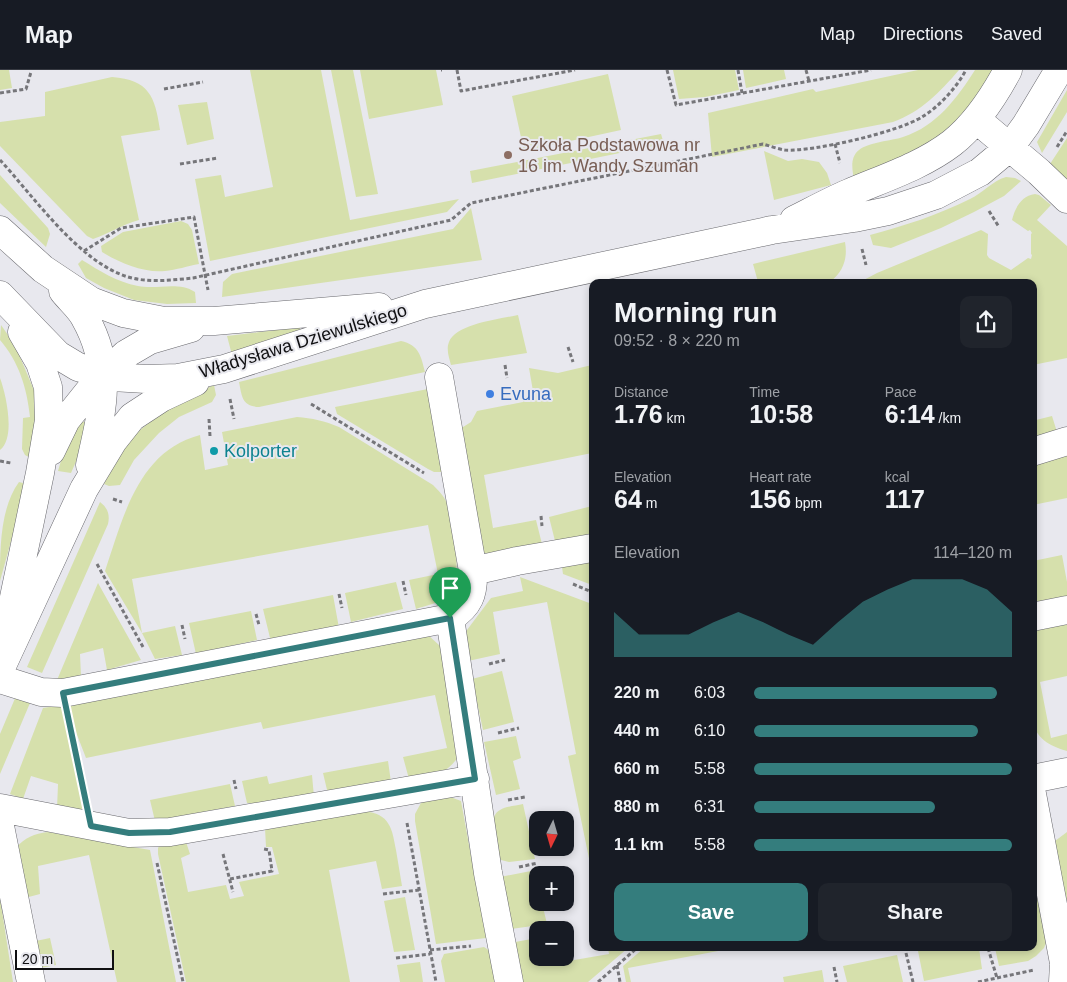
<!DOCTYPE html>
<meta charset="utf-8">
<style>
body{margin:0;font-family:Helvetica,sans-serif;background:#20242c;color:#f1f3f6;height:100vh;display:flex;flex-direction:column;font-size:19px;white-space:nowrap}
*{box-sizing:border-box;margin:0}
p{font-size:16px;color:#9ea1a6}
.icon{flex:none;width:28px;height:28px;fill:none;stroke:currentColor;stroke-width:2;stroke-linecap:round;stroke-linejoin:round}
.map{position:relative;flex:1;overflow:hidden}
.details{position:absolute;left:589px;top:209px;width:448px;height:672px;display:flex;flex-direction:column;background:#171b24;border-radius:10px;box-shadow:0 2px 8px #0003}
.details>*{flex:none}
.needle{width:32px;rotate:185deg}
.fabs{position:absolute;left:529px;top:741px;display:grid;gap:10px}
.fabs a{display:grid;place-items:center;width:45px;height:45px;border-radius:10px;background:#171b24;box-shadow:0 2px 8px #0003;font-size:25px}
.scale{position:absolute;left:15px;bottom:12px;width:99px;box-sizing:border-box;padding-left:5px;border:2px solid #101012;border-top:0;font-size:14px;line-height:18px;white-space:nowrap;color:#101012;-webkit-text-stroke:4px #e8e8ee;paint-order:stroke}
.pin{position:absolute;display:grid;place-items:center;width:42px;height:42px;color:#fff;margin:-51px -21px;border-radius:50% 50% 50% 0;rotate:-45deg;box-shadow:0 0 5px #0007}
.pin .icon{rotate:45deg}
.round{display:grid;place-items:center;flex:none;width:52px;height:52px;border-radius:10px;background:#20242c}
.headline{display:flex;align-items:center;justify-content:space-between;height:85px;padding:0 25px}
h1{font-size:28px;font-weight:600;line-height:38px}
.stats{display:grid;grid-template-columns:repeat(3,1fr);gap:8px;height:85px;padding:5px 25px}
.stats div{display:grid;align-content:center}
.stats b{font-size:25px;font-weight:600}
.stats small{font-size:14px;font-weight:400}
.stats p{font-size:14px}
.chart{height:140px;padding:10px 25px}
.chart p{display:flex;justify-content:space-between}
.chart svg{width:100%;height:90px;margin-top:5px;fill:#347d7d;opacity:.7}
.primary-button{display:flex;gap:10px;margin-top:auto;padding:10px 25px}
.primary-button a{flex:1;height:58px;border-radius:10px;background:#347d7d;color:#fff;font-size:20px;font-weight:600;line-height:58px;text-align:center}
.primary-button a+a{background:#20242c;color:#f1f3f6}
ul{padding:0 25px;list-style:none;font-size:16px}
li{display:grid;grid-template-columns:80px 60px 1fr;align-items:center;height:38px}
li i{height:12px;border-radius:6px;background:#347d7d}
header{display:flex;align-items:center;gap:30px;box-sizing:border-box;height:70px;padding:0 25px;background:#171b24;border-bottom:1px solid #363941}
header strong{font-size:24px}
nav{display:flex;gap:28px;margin-inline-start:auto;font-size:18px}
.map>svg:first-child{display:block}
</style>
<header>
<strong>Map</strong>
<nav><a>Map</a><a>Directions</a><a>Saved</a></nav>
</header>
<div class="map">
<svg width="1067" height="912" viewBox="0 0 1067 912">
<rect width="100%" height="100%" fill="#e8e8ee"/>
<path fill="#d6e0ac" d="M0 0H9L12 18 0 20Z
M250 0H321L350 150 459 129 447 142 210 191 195 109 221 105 225 127 273 117Z
M331 0H353L378 124 356 127Z
M360 0H436L443 35 369 49Z
M673 0H735L739 20 705 27 679 29Z
M743 0H784L786 9 746 18Z
M918 0H959C940 22 921 42 893 52L712 87 708 43 813 19 816 22Z
M975 0H995L965 43 940 65 919 81 854 109C852 99 850 87 859 80 869 72 891 71 903 67 937 56 957 28 975 0Z
M608 4 621 60 524 81 512 26Z
M112 7C149 10 155 26 160 60L121 66 139 150C121 155 110 163 93 169L87 166 0 76V52L45 46V22Z
M1067 20V42L1042 83 1037 72Z
M207 32 214 69 187 75 178 35Z
M661 64 664 74 472 113 470 101Z
M1067 68V114L1050 94Z
M764 81 788 91 802 89 819 92 827 103 831 115 774 130Z
M0 105 48 158 50 164 46 177 0 133Z
M1006 107 1015 108 1021 111 1004 126 974 142 941 158 891 178 873 175 870 165C904 156 938 145 970 129 983 123 992 111 1006 107Z
M1035 124 1039 125 1051 135 1037 150 1067 176V288L1033 295 1032 212H860L877 203 981 160 988 164 987 185 989 188 1011 200 1028 188 1031 189 1032 185 1031 184V164L1032 163 1030 160 1028 161 1012 150C1015 138 1021 126 1035 124Z
M471 138 482 190 222 227 223 212 232 204 453 159Z
M181 151 188 154 192 160 199 194C188 196 176 200 165 201 143 203 120 193 102 182L101 176 123 162Z
M845 172C848 189 843 202 830 212H758L753 194Z
M82 190C100 201 117 212 138 216 157 220 178 211 195 222L196 233 167 234 134 230 104 218 86 208 78 194Z
M518 245 527 283 451 295C449 288 446 279 449 272 456 254 500 249 518 245Z
M1 255 15 275 36 325 34 390 25 385 22 379 23 348 30 347C27 318 19 292 0 270Z
M300 257 301 266 232 285 227 266Z
M401 271C419 275 421 286 425 302L259 337C242 336 242 327 239 312Z
M592 295V383L484 405 493 458 536 450 543 478 487 484 481 481 460 359 471 352 477 341 523 332V330L534 327 529 298 558 303Z
M0 308C6 324 16 368 0 380Z
M214 315 216 325 212 332 179 347 159 363 134 390 120 415 109 416 104 414 129 369 172 334Z
M428 319 442 402H434L428 399 337 344 335 337Z
M1052 346 1057 362 1033 372 1032 351Z
M297 347C312 348 325 351 339 357L433 415C438 420 444 426 447 433 454 452 463 507 450 523 443 533 427 535 416 539L409 510 438 504 428 455 132 509 142 563 175 556 182 585 155 589 142 563 105 501C123 448 138 381 200 365L205 400 228 395 222 362Z
M80 351 85 352 89 357 88 364 71 403 58 401 70 360Z
M1067 382V428L1033 435V395Z
M19 412 27 414 0 511C0 479 0 438 19 412Z
M100 432C108 438 110 445 108 454L42 603 27 597Z
M592 436V468L556 475 549 447Z
M1062 485 1067 512V529L1036 533 1033 532V491Z
M592 489V515L563 504 562 497Z
M520 507 592 534V803L568 686 576 684 547 532 493 542 500 584 468 591 464 564 491 528 523 521Z
M396 512 403 539 351 552 345 523Z
M98 513 141 590 107 600 103 578 80 584 81 606 57 610Z
M333 525 339 558 271 572 263 539Z
M251 541 257 570 196 584 189 553Z
M1067 552V606L1040 612 1051 668 1067 664V681C1049 676 1036 668 1032 650V560Z
M428 565 439 575 443 581 459 686C444 707 433 705 409 709L403 687 447 678 435 625 263 659 261 652 86 688 64 631Z
M502 601 514 652 483 660 472 609Z
M16 626 30 633 0 704V664Z
M62 635 84 745 57 739 58 714 31 706 23 729 10 724 43 638Z
M516 666 521 688 513 691 520 719 496 725 484 672Z
M388 691 391 712 328 724 323 703Z
M312 705 314 727 271 734 247 733 242 711 267 706 269 714Z
M230 714 235 736 155 751 150 730Z
M445 725 461 731 486 868 436 874 415 751V744L422 731Z
M523 734 535 789 509 792 501 790C494 780 486 747 500 740 506 736 516 736 523 734Z
M364 741C390 744 392 758 396 780 398 792 400 804 402 816L382 819 376 791 329 800 350 912H186L158 784V778L160 775 185 769 190 784 181 788 188 822 226 815 230 829 244 826 239 812 279 804 272 777H266L265 758Z
M48 762 150 780 176 912H117L89 785 38 796 40 824 21 829 16 778C25 767 34 764 48 762Z
M1067 762V837L1055 771Z
M536 800 538 832 542 833 547 854 511 859 500 807Z
M1033 802 1037 805 1048 868 1044 878 1036 886 1028 891 999 896 995 878H1032Z
M405 827 415 880 394 882 384 831Z
M0 828 13 912H0Z
M50 868 56 895 36 899 31 872Z
M537 868 538 888H555L557 893 609 884 608 878H628L588 912H521L515 872Z
M484 877 490 881 496 912H445L441 891 444 884Z
M644 878H734L628 898 631 912H626L623 896Z
M937 878H979L982 899 924 911 918 881Z
M897 885 903 912H847L843 896Z
M420 892 423 912H400L397 895Z
M822 900 824 912H784L783 907Z"/>
<g fill="none" stroke-linecap="round" stroke-linejoin="round">
<g stroke="#69696e" stroke-width="29">
<path id="minor" d="M976 49 1039 102 1067 129
M794 150C812 141 830 131 849 123 884 108 922 96 952 73 976 54 994 26 1008 0
M0 160 43 199 91 231 123 243 164 251H214L379 237
M63 221C70 230 80 238 85 248 114 299 102 342 90 395
M0 225 58 285 78 297 112 307 146 309 178 308 224 299 425 234 772 160 854 148 888 141 936 125 980 102 1010 77 1026 55 1059 0
M439 307 473 501
M51 381 66 350 98 310 126 284 150 270 191 258
M1032 382 1067 371
M1032 547 1067 540
M7 561 40 403 49 350 48 317 40 293 22 262
M0 600 84 419 113 371 132 347 161 328 195 312
M0 609 41 622 63 623 450 548
M1032 709 1067 702
M1032 724 1064 893 1063 912
M0 738 129 763 170 762 475 709
M0 756 31 912
M509 912 488 803 450 548C469 536 474 524 473 501L517 491 592 478"/>
</g>
<path stroke="#76767a" stroke-width="3" stroke-dasharray="4 2.5" stroke-linecap="butt" d="M441 0H442
M457 0 461 21 575 0
M667 0 676 35 871 0
M738 0 742 23
M806 0 809 11
M164 19 203 12
M0 23 26 19 31 2
M835 74 840 93
M1057 77 1067 61
M0 90C35 128 79 192 128 207 148 213 173 210 193 208L451 150 471 133 763 74C770 76 778 79 785 80 813 82 898 62 922 47 940 36 956 18 966 0
M180 94 218 88
M989 141 999 157
M862 179 866 195
M84 181 121 158 194 147 208 220
M568 277 573 292
M505 295 507 308
M230 329 234 349
M311 334 424 403
M209 349 210 366
M0 391 11 393
M113 429 122 432
M541 446 542 456
M97 494 143 577
M403 511 406 525
M573 514 592 522
M339 524 342 538
M256 544 259 555
M182 555 185 569
M489 594 505 590
M69 654 84 723
M498 663 519 658
M234 710 236 719
M508 730 525 727
M407 753 436 912
M223 784 233 822
M157 793 183 912
M519 797 538 793
M230 809 272 801 269 780 264 779
M383 824 419 820
M531 861 550 857
M988 878 997 908
M430 880 471 876
M906 883 913 912
M396 888 430 884
M617 895 620 912
M834 897 837 912
M598 912 637 878
M978 912 1034 900"/>
<use href="#minor" stroke="#fff" stroke-width="28"/>
</g>
<g fill="none" stroke-linecap="round" stroke-linejoin="round">
<g stroke="#fff" stroke-width="10">
<path id="route" d="M450 548 475 709 170 762 129 763 91 756 63 623Z"/>
</g>
<use href="#route" stroke="#347d7d" stroke-width="6"/>
</g>
<circle fill="#8d6e63" stroke="#e8e8ee" stroke-width="2" cx="508" cy="85" r="5"/>
<circle fill="#3f7fe0" stroke="#e8e8ee" stroke-width="2" cx="490" cy="324" r="5"/>
<circle fill="#0f9aa8" stroke="#e8e8ee" stroke-width="2" cx="214" cy="381" r="5"/>
<g text-anchor="middle" stroke-width="4" stroke-linejoin="round" paint-order="stroke">
<g font-size="18" fill="#785e54" stroke="#e8e8ee" text-anchor="start">
<text x="518" y="81">Szkoła Podstawowa nr<tspan x="518" dy="21">16 im. Wandy Szuman</tspan></text>
</g>
<g font-size="18" fill="#101012" stroke="#e8e8ee">
<text transform="translate(303 271) rotate(-17)" y="6">Władysława Dziewulskiego</text>
</g>
<g font-size="18" fill="#366cbe" stroke="#e8e8ee" text-anchor="start">
<text x="500" y="330">Evuna</text>
</g>
<g font-size="18" fill="#0d838f" stroke="#e8e8ee" text-anchor="start">
<text x="224" y="387">Kolporter</text>
</g>
</g>
</svg>
<div class="fabs">
<a><svg class="needle" viewBox="-14 -14 28 28"><path d="M0-13l5 13h-10z" fill="#e53935"/><path d="M0 13l5-13h-10z" fill="#9ea1a6"/></svg></a>
<a>+</a>
<a>−</a>
</div>
<div class="scale">20 m</div>
<div class="pin" style="left:450px;top:548px;background:#1e9e55"><svg class="icon" aria-label="arrive" viewBox="0 0 24 24"><path d="M6 21V4h12l-3 4 3 4H6"/></svg></div>
<section class="details">
<div class="headline"><div><h1>Morning run</h1><p>09:52 · 8 × 220 m</p></div><a class="round"><svg class="icon" aria-label="share" viewBox="0 0 24 24"><path d="M12 15V3M7 8l5-5 5 5M5 13v7h14v-7"/></svg></a></div>
<div class="stats">
<div><p>Distance</p><b>1.76<small> km</small></b></div>
<div><p>Time</p><b>10:58</b></div>
<div><p>Pace</p><b>6:14<small> /km</small></b></div>
</div>
<div class="stats">
<div><p>Elevation</p><b>64<small> m</small></b></div>
<div><p>Heart rate</p><b>156<small> bpm</small></b></div>
<div><p>kcal</p><b>117</b></div>
</div>
<div class="chart"><p><span>Elevation</span>114–120 m</p>
<svg viewBox="0 0 160 44" preserveAspectRatio="none"><path d="M0 44V22L10 33L20 33L30 33L40 27L50 22L60 27L70 33L80 38L90 27L100 17L110 11L120 6L130 6L140 6L150 11L160 22V44z"/></svg>
</div>
<ul>
<li><b>220 m</b>6:03<i style="width:94%"></i></li>
<li><b>440 m</b>6:10<i style="width:87%"></i></li>
<li><b>660 m</b>5:58<i style="width:100%"></i></li>
<li><b>880 m</b>6:31<i style="width:70%"></i></li>
<li><b>1.1 km</b>5:58<i style="width:100%"></i></li>
</ul>
<div class="primary-button"><a>Save</a><a>Share</a></div>
</section>
</div>
